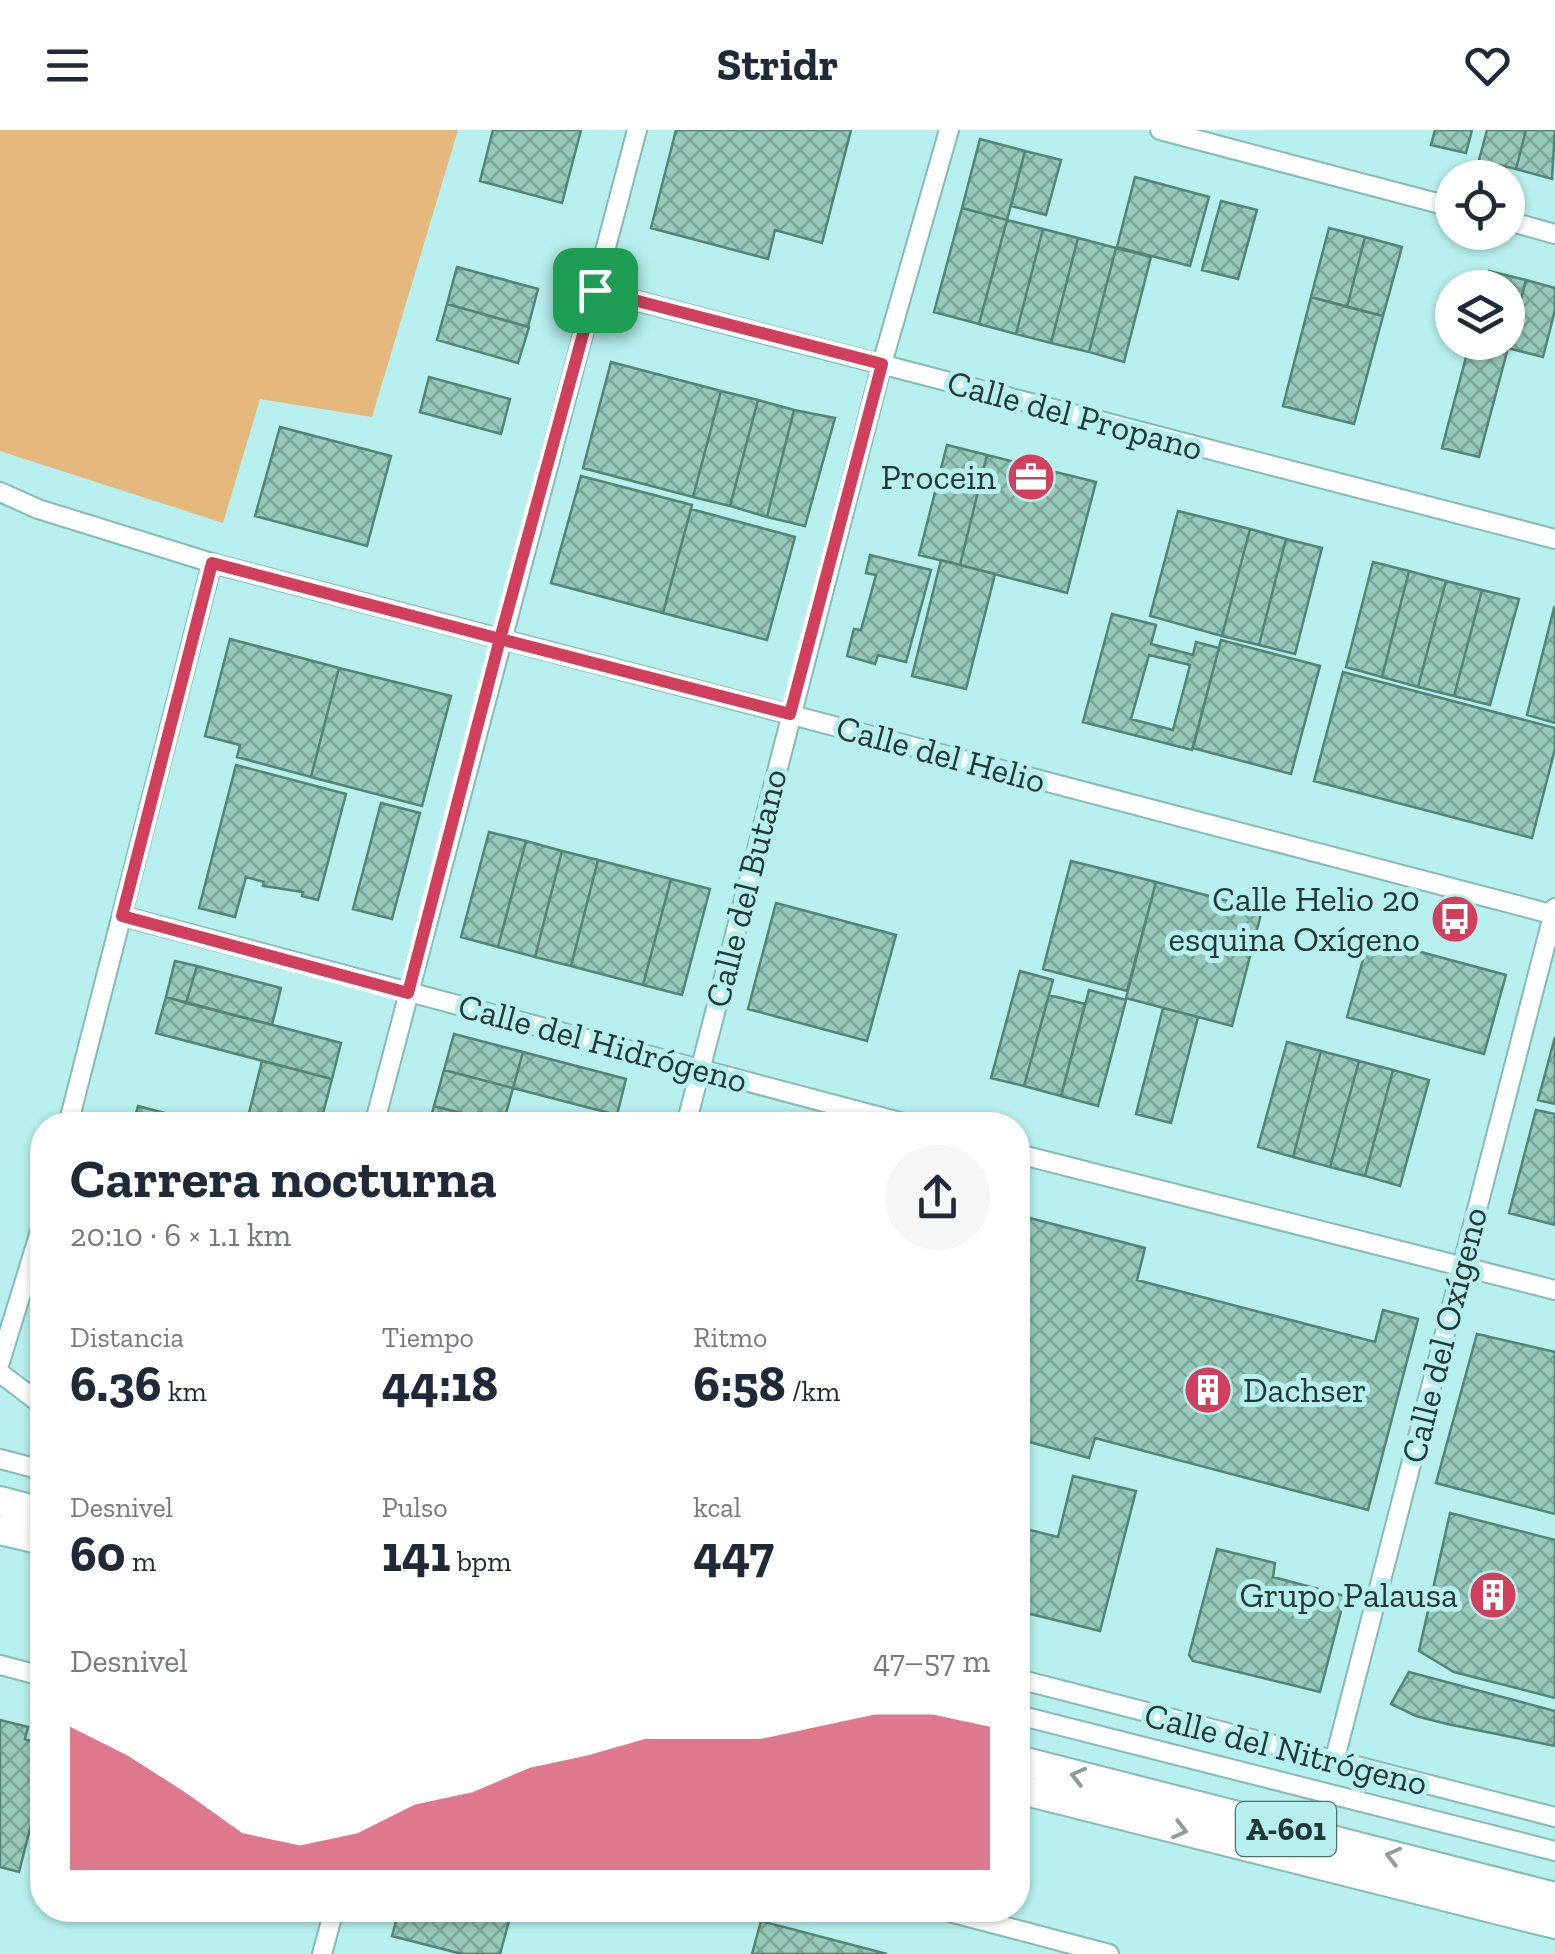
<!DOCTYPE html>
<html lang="es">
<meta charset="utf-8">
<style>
body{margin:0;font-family:"Zilla Slab",serif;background:#f6f6f7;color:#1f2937;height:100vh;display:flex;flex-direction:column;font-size:38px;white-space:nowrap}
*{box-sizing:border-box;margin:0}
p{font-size:32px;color:#747a83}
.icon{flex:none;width:55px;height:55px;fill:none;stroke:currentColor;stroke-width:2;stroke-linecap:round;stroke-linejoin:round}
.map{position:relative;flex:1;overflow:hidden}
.panel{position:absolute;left:30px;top:982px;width:1000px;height:810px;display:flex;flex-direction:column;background:#fff;border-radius:40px;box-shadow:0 2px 8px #0004}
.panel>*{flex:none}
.controls{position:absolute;left:1435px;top:30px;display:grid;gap:20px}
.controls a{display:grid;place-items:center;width:90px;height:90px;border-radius:50%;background:#fff;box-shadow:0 2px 8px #0004;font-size:50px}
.pin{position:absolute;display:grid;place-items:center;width:85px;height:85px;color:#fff;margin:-42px;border-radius:20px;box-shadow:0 5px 15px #0006}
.round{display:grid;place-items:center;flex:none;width:105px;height:105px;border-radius:52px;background:#f6f6f7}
.summary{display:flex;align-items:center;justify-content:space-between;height:170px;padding:0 40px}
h1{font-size:55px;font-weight:700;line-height:75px}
.figures{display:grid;grid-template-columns:repeat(3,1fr);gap:15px;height:170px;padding:10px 40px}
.figures div{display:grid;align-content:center}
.figures b{font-size:50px;font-weight:700}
.figures small{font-size:28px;font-weight:400}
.figures p{font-size:28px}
.chart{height:280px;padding:20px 40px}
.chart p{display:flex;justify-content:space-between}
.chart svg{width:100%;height:180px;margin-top:10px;fill:#d0405d;opacity:.7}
header{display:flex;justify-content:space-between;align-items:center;height:130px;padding:0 40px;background:#fff;font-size:45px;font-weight:700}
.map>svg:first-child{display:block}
</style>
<header><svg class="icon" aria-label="menu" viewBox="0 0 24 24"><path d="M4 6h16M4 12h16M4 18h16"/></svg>Stridr<svg class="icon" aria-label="heart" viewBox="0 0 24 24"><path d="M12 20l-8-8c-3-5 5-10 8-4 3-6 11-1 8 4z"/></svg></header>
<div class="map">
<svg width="1555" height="1824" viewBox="0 0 1555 1824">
<defs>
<pattern id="building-cross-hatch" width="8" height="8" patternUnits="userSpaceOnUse" patternTransform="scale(2.5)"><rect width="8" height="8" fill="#96c9b9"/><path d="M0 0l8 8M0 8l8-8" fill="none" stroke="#7aa497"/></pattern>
</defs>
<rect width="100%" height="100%" fill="#b6efed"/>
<path fill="#e4b77d" d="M0 0H458L372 287 260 269 223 393 0 321Z"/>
<path fill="url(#building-cross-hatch)" stroke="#548476" stroke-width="2.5" fill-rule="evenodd" d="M493 0H581L562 73 480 51Z
M676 0H851L822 113 775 100 768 129 651 98Z
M1435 0H1472L1466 23 1431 15Z
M1487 0H1526L1516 39 1479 30Z
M1526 0H1555L1552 49 1516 39Z
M980 9 1025 21 1007 90 962 78Z
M1025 21 1061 30 1046 85 1011 76Z
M1135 47 1209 67 1190 136 1117 117Z
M1221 71 1257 80 1238 149 1202 140Z
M962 78 1007 90 979 194 934 182Z
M1007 90 1043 99 1016 204 979 194Z
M1329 98 1365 107 1347 177 1311 167Z
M1043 99 1078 108 1051 213 1016 204Z
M1365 107 1402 117 1383 186 1347 177Z
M1078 108 1116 118 1089 222 1051 213Z
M1116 118 1151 127 1124 232 1089 222Z
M457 137 538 159 528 197 447 174Z
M1489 141 1526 150 1508 218 1485 212H1508V158H1484Z
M1526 150 1555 158V180L1543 227 1508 218Z
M1311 167 1383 186 1354 294 1283 276Z
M447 174 529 197 518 233 437 210Z
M1470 212 1508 218 1479 327 1442 318Z
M611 232 721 261 693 367 583 338Z
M429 247 510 269 501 304 420 282Z
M721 261 758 270 730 376 693 367Z
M758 270 794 280 767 387 730 376Z
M794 280 835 288 805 396 767 387Z
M280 297 391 326 367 416 255 386Z
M947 315 987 325 960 435 919 425Z
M987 325 1096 352 1067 463 960 435Z
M581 346 692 375 663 483 551 453Z
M691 379 795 407 767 510 663 483Z
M1178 381 1250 399 1222 506 1150 486Z
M1250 399 1286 409 1259 515 1222 506Z
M1286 409 1322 418 1295 524 1259 515Z
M870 425 931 440 906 532 878 525 875 534 847 526 854 499 861 500 876 445 866 443Z
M941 430 995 444 966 559 912 546Z
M1373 432 1409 441 1382 547 1346 537Z
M1409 441 1446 451 1418 557 1382 547Z
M1446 451 1482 460 1454 566 1418 557Z
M1482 460 1519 469 1490 575 1454 566Z
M1554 478 1555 479V593L1527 585Z
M1112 484 1156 495 1151 514 1193 525 1196 512 1219 518 1192 620 1083 592ZM1149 525 1190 535 1173 600 1131 589Z
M230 509 339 538 311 647 237 627 240 615 205 606Z
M1221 510 1320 536 1291 644 1193 618Z
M339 538 451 566 422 676 311 647Z
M1343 542 1555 598V619L1532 708 1314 651Z
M236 635 346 664 318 770 302 766 303 762 263 756 264 752 246 747 235 787 199 778Z
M381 673 420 683 392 789 353 779Z
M489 702 526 711 498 817 461 807Z
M526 711 562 721 535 827 498 817Z
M562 721 598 730 571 836 535 827Z
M598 730 671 749 643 855 571 836Z
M1071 731 1156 752 1127 861 1043 839Z
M671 749 710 759 682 865 643 855Z
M1156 752 1262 780 1232 896 1126 868Z
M776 773 896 805 867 911 748 879Z
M1369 808 1506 845 1484 924 1347 887Z
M175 831 197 836 186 873 166 867Z
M197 836 281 858 272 895 186 873Z
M1020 841 1053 850 1024 956 991 948Z
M1089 860 1126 870 1098 976 1061 966Z
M1049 865 1085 874 1061 966 1024 956Z
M166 867 341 913 332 949 156 903Z
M1163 878 1198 887 1171 993 1136 984Z
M454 904 523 922 513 958 444 940Z
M1555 907V974L1538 970Z
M1287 912 1321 921 1293 1027 1258 1017Z
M1321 921 1359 931 1330 1037 1293 1027Z
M523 922 626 949 617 985 513 958Z
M262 931 332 949 320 995H246Z
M1359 931 1393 940 1365 1046 1330 1037Z
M444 940 513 958 503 994 434 976Z
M1393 940 1429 950 1400 1056 1365 1046Z
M138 976 210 995H133Z
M434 976 503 994V995H429Z
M1536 980 1555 984V1095L1509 1083Z
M1018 1085 1145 1118 1137 1150 1375 1212 1383 1180 1418 1189 1368 1380 1095 1308 1089 1328 1018 1309Z
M1477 1204 1555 1222V1384L1436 1353Z
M1073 1346 1136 1361 1100 1501 1018 1481V1397L1058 1407Z
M1450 1383 1555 1410V1568L1454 1542 1419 1521Z
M1217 1419 1275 1433 1273 1447 1345 1466 1320 1562 1193 1531 1189 1525Z
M1409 1542 1555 1581V1616L1447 1594 1416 1586 1391 1574Z
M0 1590 28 1597 25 1609 42 1613V1652L19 1742 0 1737Z
M399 1780H512L500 1824H462L392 1806Z
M761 1791 887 1824H752Z"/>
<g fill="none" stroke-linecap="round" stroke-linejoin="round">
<g stroke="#84bbb9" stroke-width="22">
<path id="minor" d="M1160 0 1452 77
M1508 91 1555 104
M595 160 1555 409
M0 362 38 379 212 433 1555 785
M122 786 911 995
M68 995 212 433
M374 995 637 0
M686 995 882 234 949 0
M1018 1024 1555 1160
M0 1232 42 1095
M0 1243 42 1275
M0 1329 42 1340
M0 1535 42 1546
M1018 1549 1555 1687
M1018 1585 1555 1721
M1334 1632 1555 778
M942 1780 1109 1824
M322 1824 334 1780"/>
</g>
<g stroke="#84bbb9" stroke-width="32">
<path id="highway" d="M0 1371 42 1382
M0 1400 42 1410
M1018 1630 1555 1767
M1018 1659 1555 1794"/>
</g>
<use href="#minor" stroke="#fff" stroke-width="18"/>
<use href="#highway" stroke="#fff" stroke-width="28"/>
</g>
<defs><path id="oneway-chevron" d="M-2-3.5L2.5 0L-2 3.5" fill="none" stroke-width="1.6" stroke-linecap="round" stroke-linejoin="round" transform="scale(2.5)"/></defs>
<g stroke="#909c9b">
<use href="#oneway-chevron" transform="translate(1078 1646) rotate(-166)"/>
<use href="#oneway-chevron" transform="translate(1180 1700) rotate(14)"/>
<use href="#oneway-chevron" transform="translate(1393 1726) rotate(-166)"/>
</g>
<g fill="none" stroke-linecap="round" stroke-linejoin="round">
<g stroke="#fff" stroke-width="20">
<path id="route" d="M595 160 500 509 212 433 122 786 408 863 500 509 790 584 882 234 595 160"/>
</g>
<use href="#route" stroke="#d0405d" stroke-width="12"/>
</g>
<defs>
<g id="office-disc" transform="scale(2.5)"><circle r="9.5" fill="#d0405d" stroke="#b6efed"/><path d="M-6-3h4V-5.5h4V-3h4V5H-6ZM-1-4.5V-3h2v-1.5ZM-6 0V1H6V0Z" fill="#fff"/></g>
<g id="bus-disc" transform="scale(2.5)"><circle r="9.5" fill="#d0405d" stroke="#b6efed"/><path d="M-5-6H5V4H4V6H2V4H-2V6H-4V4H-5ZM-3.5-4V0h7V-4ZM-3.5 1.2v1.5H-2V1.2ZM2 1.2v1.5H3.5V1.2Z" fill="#fff"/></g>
<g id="building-disc" transform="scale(2.5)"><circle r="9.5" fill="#d0405d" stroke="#b6efed"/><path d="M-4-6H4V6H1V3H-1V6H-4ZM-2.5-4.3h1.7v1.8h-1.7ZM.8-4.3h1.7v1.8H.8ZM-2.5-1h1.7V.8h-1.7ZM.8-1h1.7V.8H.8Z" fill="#fff"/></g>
</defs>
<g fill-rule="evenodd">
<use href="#office-disc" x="1031" y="347"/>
<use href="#bus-disc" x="1455" y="789"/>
<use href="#building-disc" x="1208" y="1260"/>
<use href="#building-disc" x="1493" y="1465"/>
</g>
<g text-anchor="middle" stroke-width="10" stroke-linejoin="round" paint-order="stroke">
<rect fill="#b6efed" stroke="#4e6f6e" stroke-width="2.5" x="1236" y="1672" width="100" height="54" rx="8"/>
<g font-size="32" font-weight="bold" fill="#213837">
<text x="1286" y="1710">A-601</text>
</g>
<g font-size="35" fill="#213837" stroke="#b6efed">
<text transform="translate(1075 285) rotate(15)" y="12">Calle del Propano</text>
<text transform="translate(941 624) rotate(15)" y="12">Calle del Helio</text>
<text transform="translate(746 758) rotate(-76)" y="12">Calle del Butano</text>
<text transform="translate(603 913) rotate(15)" y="12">Calle del Hidrógeno</text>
<text transform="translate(1444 1205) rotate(-76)" y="12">Calle del Oxígeno</text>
<text transform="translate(1286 1619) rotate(14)" y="12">Calle del Nitrógeno</text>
</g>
<g font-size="35" fill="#213837" stroke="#b6efed" text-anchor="end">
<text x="996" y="359">Procein</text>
<text x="1420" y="781">Calle Helio 20<tspan x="1420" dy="40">esquina Oxígeno</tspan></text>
<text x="1243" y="1272" text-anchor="start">Dachser</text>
<text x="1458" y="1477">Grupo Palausa</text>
</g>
</g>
</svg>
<div class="controls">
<a><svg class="icon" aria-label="locate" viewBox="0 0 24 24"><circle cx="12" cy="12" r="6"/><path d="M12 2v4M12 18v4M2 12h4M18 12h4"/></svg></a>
<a><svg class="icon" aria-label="layers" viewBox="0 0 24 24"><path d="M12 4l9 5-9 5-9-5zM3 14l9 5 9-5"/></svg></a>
</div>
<div class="pin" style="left:595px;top:160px;background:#1e9e55"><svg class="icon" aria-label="arrive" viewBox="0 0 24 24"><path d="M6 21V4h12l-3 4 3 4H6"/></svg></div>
<section class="panel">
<div class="summary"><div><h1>Carrera nocturna</h1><p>20:10 · 6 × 1.1 km</p></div><a class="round"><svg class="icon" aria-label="share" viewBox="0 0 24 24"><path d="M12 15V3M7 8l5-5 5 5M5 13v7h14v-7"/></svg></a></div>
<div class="figures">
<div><p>Distancia</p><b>6.36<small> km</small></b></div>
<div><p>Tiempo</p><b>44:18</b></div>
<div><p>Ritmo</p><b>6:58<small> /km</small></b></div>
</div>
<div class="figures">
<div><p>Desnivel</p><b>60<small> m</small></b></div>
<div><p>Pulso</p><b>141<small> bpm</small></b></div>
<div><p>kcal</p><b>447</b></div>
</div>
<div class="chart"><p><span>Desnivel</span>47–57 m</p>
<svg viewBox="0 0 160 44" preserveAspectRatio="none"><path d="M0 44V9L10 16L20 25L30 35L40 38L50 35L60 28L70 25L80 19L90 16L100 12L110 12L120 12L130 9L140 6L150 6L160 9V44z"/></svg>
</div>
</section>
</div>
